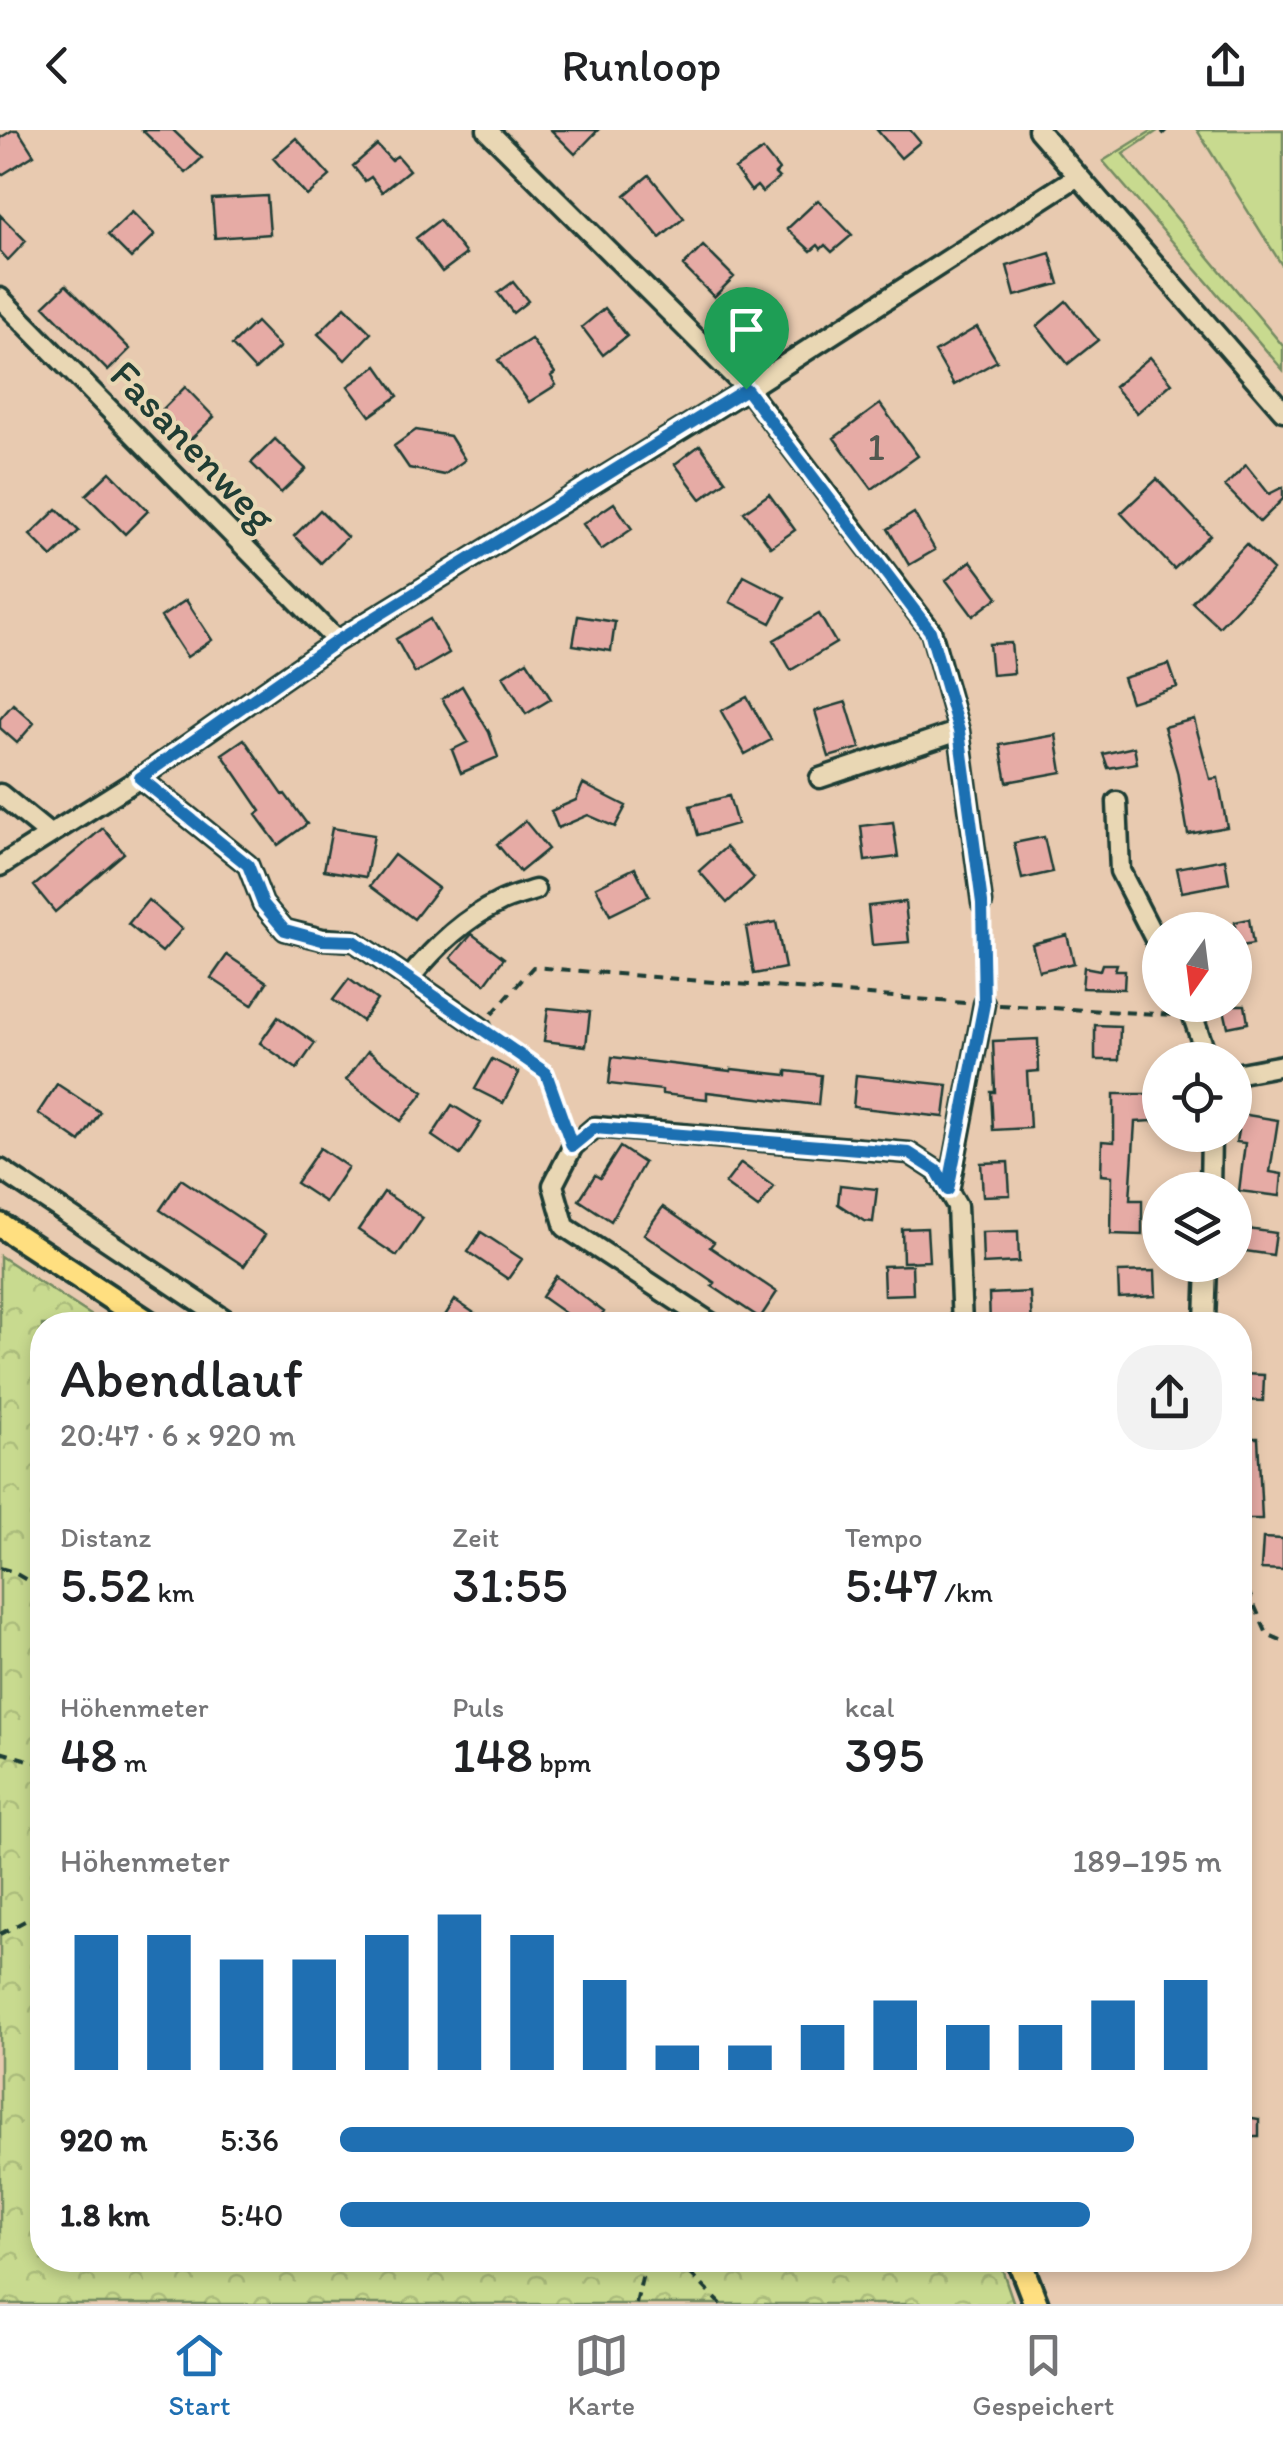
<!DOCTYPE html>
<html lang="de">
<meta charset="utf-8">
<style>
body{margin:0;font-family:Itim,sans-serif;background:#f2f2f2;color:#202124;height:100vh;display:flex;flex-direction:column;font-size:38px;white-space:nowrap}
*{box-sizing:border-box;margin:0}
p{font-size:32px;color:#757577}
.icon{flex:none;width:55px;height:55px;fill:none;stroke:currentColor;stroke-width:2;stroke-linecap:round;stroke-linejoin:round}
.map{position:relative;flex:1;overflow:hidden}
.details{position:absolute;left:30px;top:1182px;width:1222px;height:960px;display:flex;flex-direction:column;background:#fff;border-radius:40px;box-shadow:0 5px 15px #0003}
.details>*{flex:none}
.needle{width:65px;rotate:194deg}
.fabs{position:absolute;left:1142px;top:782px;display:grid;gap:20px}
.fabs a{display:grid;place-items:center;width:110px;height:110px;border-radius:50%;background:#fff;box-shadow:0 5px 15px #0003;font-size:50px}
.pin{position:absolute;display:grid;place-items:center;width:85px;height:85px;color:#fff;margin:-102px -42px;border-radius:50% 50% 50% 0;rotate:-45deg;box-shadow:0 0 10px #0007}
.pin .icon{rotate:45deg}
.round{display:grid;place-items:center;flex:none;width:105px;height:105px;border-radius:40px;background:#f2f2f2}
.overview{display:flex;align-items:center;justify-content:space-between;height:170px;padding:0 30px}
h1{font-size:55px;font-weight:600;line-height:75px}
.figures{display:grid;grid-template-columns:repeat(3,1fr);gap:15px;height:170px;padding:10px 30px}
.figures div{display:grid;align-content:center}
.figures b{font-size:50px;font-weight:600}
.figures small{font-size:28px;font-weight:400}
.figures p{font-size:28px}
.chart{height:280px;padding:20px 30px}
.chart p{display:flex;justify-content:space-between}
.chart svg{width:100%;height:180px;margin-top:10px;stroke:#1f6fb2;stroke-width:6}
ul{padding:0 30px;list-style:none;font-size:32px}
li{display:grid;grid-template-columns:160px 120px 1fr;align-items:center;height:75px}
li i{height:25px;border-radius:12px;background:#1f6fb2}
header{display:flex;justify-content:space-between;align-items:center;height:130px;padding:0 30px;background:#fff;font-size:45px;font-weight:600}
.dock{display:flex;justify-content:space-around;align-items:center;height:140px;border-top:2px solid #e0e0e0;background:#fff;font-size:28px;color:#757577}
.dock a{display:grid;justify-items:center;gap:5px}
.dock .active{color:#1f6fb2}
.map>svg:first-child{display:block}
</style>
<header><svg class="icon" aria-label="back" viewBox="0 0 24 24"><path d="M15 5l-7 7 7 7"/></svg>Runloop<svg class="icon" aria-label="share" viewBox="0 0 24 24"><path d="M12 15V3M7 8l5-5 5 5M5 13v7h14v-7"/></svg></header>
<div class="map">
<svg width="1283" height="2174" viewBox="0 0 1283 2174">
<defs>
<pattern id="forest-crowns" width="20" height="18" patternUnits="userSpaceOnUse" patternTransform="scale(2.5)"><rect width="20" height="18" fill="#c8da8f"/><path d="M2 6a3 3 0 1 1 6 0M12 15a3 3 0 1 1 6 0" fill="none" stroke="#abbc7c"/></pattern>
</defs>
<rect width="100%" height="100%" fill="#e8cab0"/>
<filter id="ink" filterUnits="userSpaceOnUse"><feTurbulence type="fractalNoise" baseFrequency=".01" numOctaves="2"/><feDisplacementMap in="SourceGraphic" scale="20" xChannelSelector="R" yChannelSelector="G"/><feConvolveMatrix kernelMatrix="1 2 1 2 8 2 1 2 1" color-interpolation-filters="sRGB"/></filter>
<g filter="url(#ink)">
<path fill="url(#forest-crowns)" stroke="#748c62" stroke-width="2.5" d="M0 1126 106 1195H42V2130H999L1014 2174H0Z"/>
<path fill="#c8da8f" stroke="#748c62" stroke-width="2.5" d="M1153 0H1159L1123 24 1283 216V240L1103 31Z
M1197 0H1283V137Z"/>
<path fill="#e6aba5" stroke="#1f3d34" stroke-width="2.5" d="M13 0H18L34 25 0 46V8Z
M142 0H173L202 28 186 43Z
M551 0H598L575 24Z
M877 0H910L920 12 901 28Z
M296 8 330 46 307 66 273 28Z
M377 15 391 30 397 26 409 40 382 62 371 47 365 51 353 36Z
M763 20 779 40 775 44 779 48 762 62 757 56 751 61 735 39Z
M649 45 684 88 660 108 625 65Z
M267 66 270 104 215 108 212 69Z
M818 70 852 105 832 122 825 115 821 119 818 115 811 121 787 99Z
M132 82 155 105 131 128 108 105Z
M0 85 26 111 8 130 0 121Z
M439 90 466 124 442 142 416 108Z
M703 116 734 147 714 167 683 136Z
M1050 123 1059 154 1015 166 1007 136Z
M513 152 528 171 513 183 498 163Z
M66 155 130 219 108 241 44 176Z
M1066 171 1098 210 1068 234 1037 196Z
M345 177 371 203 345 230 318 204Z
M605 178 627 206 603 225 582 197Z
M256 192 280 217 255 240 232 215Z
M977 197 997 231 954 255 935 222Z
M531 209 555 243 551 246 556 255 529 272 498 230Z
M1150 227 1172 253 1137 283 1114 257Z
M377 236 398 266 370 286 348 256Z
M185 257 214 287 190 310 161 281Z
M880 274 918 326 872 359 834 308Z
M416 300 450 306 465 330 444 345 409 338 394 316Z
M275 309 306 339 281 363 251 333Z
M700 315 726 351 701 369 675 334Z
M1246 335 1269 364 1283 357V369L1260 392 1225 356Z
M110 342 148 381 125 404 86 365Z
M1157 349 1210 405 1174 439 1121 383Z
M769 364 795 400 771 417 744 382Z
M614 373 632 399 601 420 583 394Z
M57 379 79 401 52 427 30 405Z
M320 380 347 407 321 433 294 406Z
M914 383 935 420 909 435 888 399Z
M1246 414 1273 440 1219 497 1192 472Z
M971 431 998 467 973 486 946 450Z
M744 446 785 467 771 493 730 472Z
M186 470 212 510 187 527 161 487Z
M819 484 836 513 791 540 774 510Z
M578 486 615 492 611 521 573 515Z
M430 489 449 523 415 543 396 509Z
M1011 513 1014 543 992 545 989 514Z
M527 531 551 569 526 584 503 546Z
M1169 534 1177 557 1131 572 1123 548Z
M462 556 489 602 498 627 461 643 452 620 468 612 442 569Z
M747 567 771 610 745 624 721 581Z
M846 572 860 618 829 627 815 581Z
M13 574 34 593 17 613 0 598V589Z
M1194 589 1210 649 1218 648 1227 697 1188 704 1177 641 1164 597Z
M1056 605 1062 642 1007 652 1000 615Z
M244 609 283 665 285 664 307 694 278 715 256 685 261 681 222 624Z
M1134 617 1137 633 1108 638 1103 624Z
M583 654 626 676 615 697 588 685 558 698 551 681 576 670Z
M729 666 737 694 698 705 690 676Z
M525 691 548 719 520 742 497 714Z
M893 692 898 727 865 731 861 696Z
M103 698 124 723 55 782 34 756Z
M332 698 374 705 366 747 324 740Z
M1044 707 1052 742 1022 749 1014 713Z
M726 717 754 748 727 773 699 741Z
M394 725 438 758 414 789 370 756Z
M1225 729 1229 753 1182 762 1177 738Z
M635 738 649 766 610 785 596 757Z
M148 770 182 799 162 822 128 794Z
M905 772 909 812 872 815 868 776Z
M1249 789 1253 814 1235 817V792Z
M776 792 785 838 754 844 746 797Z
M472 804 504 828 485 854 451 828Z
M1067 805 1074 833 1039 841 1032 814Z
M227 825 267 852 252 875 211 848Z
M1102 834H1117L1115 840H1125L1124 859 1082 858 1084 837 1100 840Z
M349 849 377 870 362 891 333 870Z
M1223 875H1245L1248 893 1228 897Z
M548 878 590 882 586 916 544 911Z
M278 887 315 913 297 939 260 913Z
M1095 895 1120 896 1119 930H1095Z
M1038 909 1039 941 1027 942 1030 998 993 1000 991 962H995L993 911Z
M368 921 424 962 401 991 346 950Z
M612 927 731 941V939L787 945V941L821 945 818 975 707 962V969L662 964V960L609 954Z
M492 929 519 943 503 973 475 959Z
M856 945 948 955 944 987 853 977Z
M57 954 100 982 80 1012 38 983Z
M1114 964H1151L1152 991 1135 992 1130 1070H1142V1105L1111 1104 1112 1046 1101 1045 1102 1011 1114 1012Z
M452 975 481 993 460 1025 432 1006Z
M1241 984 1278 990 1270 1042 1282 1044 1280 1066 1239 1061 1245 1013 1236 1012Z
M620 1017 644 1033 611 1091 579 1070 595 1045 600 1048Z
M320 1018 348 1037 325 1072 296 1053Z
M1008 1032 1010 1065 983 1066 981 1033Z
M741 1033 774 1057 758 1078 725 1054Z
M181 1049 265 1105 244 1136 160 1080Z
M840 1055 877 1059 873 1092 864 1091 838 1074Z
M384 1062 423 1088 397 1126 358 1100Z
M663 1077 714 1112 710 1117 777 1162 760 1188 712 1156 715 1153 644 1104Z
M927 1098 929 1131 903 1132 902 1099Z
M1248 1099 1276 1103 1273 1125 1245 1121Z
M1018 1101 1019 1132 983 1134 982 1102Z
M481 1102 522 1129 508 1149 468 1122Z
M912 1135 913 1164 884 1165 883 1136Z
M1155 1141 1156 1166 1119 1168 1118 1142Z
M556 1146 604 1182 595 1195H576L567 1189 569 1186 542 1167Z
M1030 1162 1032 1195H990L989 1164Z
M455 1170 492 1195H439Z
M1240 1244 1264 1245 1263 1271 1240 1270Z
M1240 1308H1258L1262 1389H1240Z
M1263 1408 1283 1409V1440L1261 1439Z
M1240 1986 1259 1989V2007H1240Z"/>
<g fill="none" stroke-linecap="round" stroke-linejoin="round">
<g stroke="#1f3d34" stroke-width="25">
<path id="minor" d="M487 0 747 259 931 501 959 601 982 773
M1038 0 1283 281
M0 168 337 511
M140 648 248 735 263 774 285 800 322 809 354 811 481 898
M820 648 959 601
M0 664 49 704
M1117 672 1120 741 1160 819
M0 736 140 648 337 511 747 259 1078 46
M409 849C433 819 462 790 498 773 509 767 523 764 535 760
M1189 875 1208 930
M1235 944 1283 935
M0 1039 233 1195
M949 1060 984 874
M1210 1060 1211 1005
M1205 1192 1207 1135
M714 1195 565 1097 553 1055 573 1016 595 997 909 1023 937 1041 957 1076 962 1195"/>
</g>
<g stroke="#1f3d34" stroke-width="30">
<path id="major" d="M0 1095 152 1195
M1019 2130 1036 2174"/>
</g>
<path stroke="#1f3d34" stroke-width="4" stroke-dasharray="10 8" stroke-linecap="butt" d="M1162 4 1166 0
M982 788 984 858
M999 875 1175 885
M492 884 533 837 965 873
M494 907 546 943 566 997
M0 1438 11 1441 42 1459
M1240 1443 1267 1504 1283 1511
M0 1622 42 1634
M0 1804 42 1782
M677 2130 721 2174
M636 2174 646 2130"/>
<use href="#minor" stroke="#e9d7b4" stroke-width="18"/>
<use href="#major" stroke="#ffdf80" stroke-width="22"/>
</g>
</g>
<g fill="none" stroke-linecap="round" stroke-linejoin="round" filter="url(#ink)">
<g stroke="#fff" stroke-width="20">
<path id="route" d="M746 259 930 501 959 601 982 773 984 874 948 1060 937 1041 909 1023 594 998 572 1016 546 943 354 811 322 810 285 800 263 774 248 735 140 648 337 511Z"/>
</g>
<use href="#route" stroke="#1f6fb2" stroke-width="12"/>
</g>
<g text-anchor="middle" stroke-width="8" stroke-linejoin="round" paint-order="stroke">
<g font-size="38" fill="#515850">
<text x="876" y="330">1</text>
</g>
<g font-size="42" fill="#1f3d34" stroke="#e9d7b4">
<text transform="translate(194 315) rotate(46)" y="15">Fasanenweg</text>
</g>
</g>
</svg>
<div class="fabs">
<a><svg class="needle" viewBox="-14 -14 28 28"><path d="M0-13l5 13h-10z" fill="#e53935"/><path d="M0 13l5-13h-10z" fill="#757577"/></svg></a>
<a><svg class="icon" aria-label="locate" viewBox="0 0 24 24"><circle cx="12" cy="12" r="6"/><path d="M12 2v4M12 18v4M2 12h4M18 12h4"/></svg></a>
<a><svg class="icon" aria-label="layers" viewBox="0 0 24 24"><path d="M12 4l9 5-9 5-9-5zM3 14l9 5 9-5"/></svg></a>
</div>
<div class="pin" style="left:746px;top:259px;background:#1e9e55"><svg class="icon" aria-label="arrive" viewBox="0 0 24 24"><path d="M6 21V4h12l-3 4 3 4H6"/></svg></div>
<section class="details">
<div class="overview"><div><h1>Abendlauf</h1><p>20:47 · 6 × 920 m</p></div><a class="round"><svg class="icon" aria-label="share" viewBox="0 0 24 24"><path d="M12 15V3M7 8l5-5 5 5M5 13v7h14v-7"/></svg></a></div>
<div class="figures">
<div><p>Distanz</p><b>5.52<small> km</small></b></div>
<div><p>Zeit</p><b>31:55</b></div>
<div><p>Tempo</p><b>5:47<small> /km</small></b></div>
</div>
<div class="figures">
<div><p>Höhenmeter</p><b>48<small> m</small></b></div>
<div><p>Puls</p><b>148<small> bpm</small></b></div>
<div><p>kcal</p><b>395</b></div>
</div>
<div class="chart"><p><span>Höhenmeter</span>189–195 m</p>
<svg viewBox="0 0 160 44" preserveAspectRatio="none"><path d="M5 44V11M15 44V11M25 44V17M35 44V17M45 44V11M55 44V6M65 44V11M75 44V22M85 44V38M95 44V38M105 44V33M115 44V27M125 44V33M135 44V33M145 44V27M155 44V22"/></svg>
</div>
<ul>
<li><b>920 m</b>5:36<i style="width:90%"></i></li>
<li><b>1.8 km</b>5:40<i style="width:85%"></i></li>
</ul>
</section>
</div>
<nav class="dock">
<a class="active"><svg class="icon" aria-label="home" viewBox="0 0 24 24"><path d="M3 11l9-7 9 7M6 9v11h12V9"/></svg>Start</a>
<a><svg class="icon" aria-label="map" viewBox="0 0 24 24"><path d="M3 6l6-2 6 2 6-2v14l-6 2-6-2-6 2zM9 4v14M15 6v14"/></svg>Karte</a>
<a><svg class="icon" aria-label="saved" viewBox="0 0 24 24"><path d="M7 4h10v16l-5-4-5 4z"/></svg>Gespeichert</a>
</nav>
